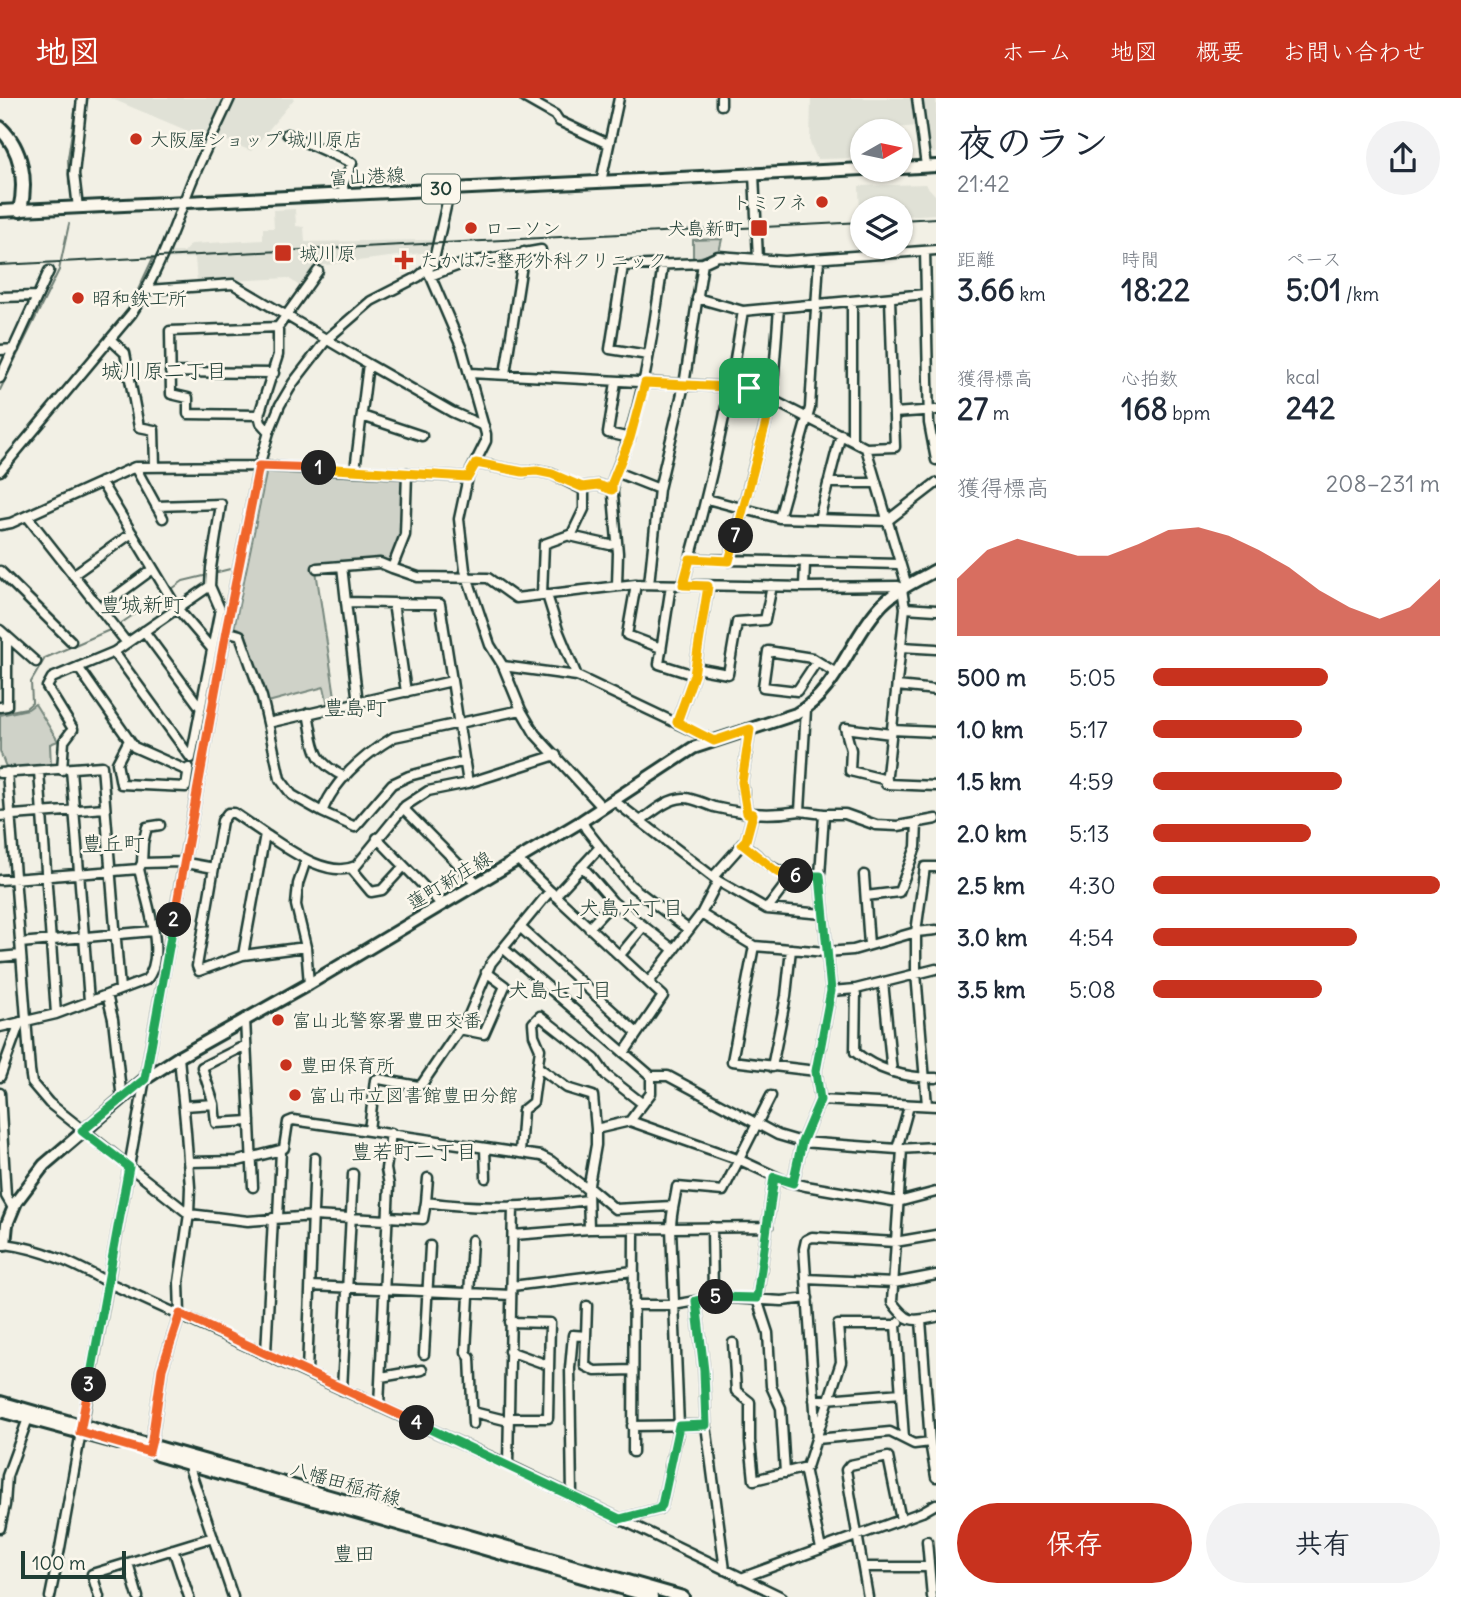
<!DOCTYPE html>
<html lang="ja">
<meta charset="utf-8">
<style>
body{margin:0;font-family:Delius,"Klee One",sans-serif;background:#f2f2f3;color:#1f2937;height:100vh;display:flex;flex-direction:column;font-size:26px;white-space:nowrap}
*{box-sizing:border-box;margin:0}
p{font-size:23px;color:#747a83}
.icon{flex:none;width:38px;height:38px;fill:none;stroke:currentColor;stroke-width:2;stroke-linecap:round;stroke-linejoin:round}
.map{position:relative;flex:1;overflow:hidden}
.details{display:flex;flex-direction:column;background:#fff;width:525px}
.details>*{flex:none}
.needle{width:46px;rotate:81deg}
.tools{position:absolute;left:850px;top:21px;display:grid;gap:14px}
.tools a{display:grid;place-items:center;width:63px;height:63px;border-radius:50%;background:#fff;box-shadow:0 2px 5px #0004;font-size:35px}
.scale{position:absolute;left:21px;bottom:18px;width:105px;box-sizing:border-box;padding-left:7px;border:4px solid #1f3d34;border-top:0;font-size:19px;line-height:24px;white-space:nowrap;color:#1f3d34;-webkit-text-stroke:5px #fbf7ec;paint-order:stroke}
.pin{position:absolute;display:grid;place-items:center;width:60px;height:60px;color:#fff;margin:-30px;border-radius:14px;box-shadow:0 4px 10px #0006}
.km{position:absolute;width:35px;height:35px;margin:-18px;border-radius:50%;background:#222;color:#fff;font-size:19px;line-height:35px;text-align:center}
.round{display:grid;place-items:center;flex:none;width:74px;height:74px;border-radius:37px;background:#f2f2f3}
.overview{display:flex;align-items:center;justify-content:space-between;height:119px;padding:0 21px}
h1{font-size:38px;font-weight:800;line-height:52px}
.metrics{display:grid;grid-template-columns:repeat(3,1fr);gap:10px;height:119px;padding:7px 21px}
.metrics div{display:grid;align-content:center}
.metrics b{font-size:30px;font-weight:800}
.metrics small{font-size:19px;font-weight:400}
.metrics p{font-size:19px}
.chart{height:196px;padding:14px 21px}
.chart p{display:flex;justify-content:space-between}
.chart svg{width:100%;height:126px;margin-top:7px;fill:#c8321e;opacity:.7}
.primary-button{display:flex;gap:14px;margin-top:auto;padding:14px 21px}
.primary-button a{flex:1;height:80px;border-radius:42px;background:#c8321e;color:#fff;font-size:28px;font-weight:800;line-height:80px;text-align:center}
.primary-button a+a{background:#f2f2f3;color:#1f2937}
ul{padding:0 21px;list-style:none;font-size:23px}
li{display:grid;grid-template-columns:112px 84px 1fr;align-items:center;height:52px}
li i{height:18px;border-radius:9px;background:#c8321e}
header{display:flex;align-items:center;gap:42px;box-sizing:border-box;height:98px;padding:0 35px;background:#c8321e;color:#fff}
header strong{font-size:33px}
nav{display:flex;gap:38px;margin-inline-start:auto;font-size:24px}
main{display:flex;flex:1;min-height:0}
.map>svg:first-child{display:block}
</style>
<header>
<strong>地図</strong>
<nav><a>ホーム</a><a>地図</a><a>概要</a><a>お問い合わせ</a></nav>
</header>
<main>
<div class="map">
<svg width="936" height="1499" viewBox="0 0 936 1499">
<rect width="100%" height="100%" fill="#f2f0e5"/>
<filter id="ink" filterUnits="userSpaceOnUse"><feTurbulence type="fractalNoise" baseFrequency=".0143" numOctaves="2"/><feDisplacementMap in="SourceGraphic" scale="14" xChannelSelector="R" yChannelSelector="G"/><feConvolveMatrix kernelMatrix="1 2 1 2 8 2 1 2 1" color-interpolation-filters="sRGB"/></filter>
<g filter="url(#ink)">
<path fill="#e0e1d6" d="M110 0H226L207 41Z
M234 0H293L294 1 251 53 216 38Z
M811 0H912L917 28 863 33V60L817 61 810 45Z
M921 0H936V55H931Z
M925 86 936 98V116L901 118V110H863V120H860L859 88Z
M295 111 296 128 304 129 305 144 431 142 429 154 318 168 301 189 288 180 197 185 195 160 167 161 170 154H184L191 146 263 142V130H274L273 112Z"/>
<path fill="#cfd2c8" stroke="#77887e" stroke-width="2" d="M722 141 719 154 693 161V142Z
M267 371 402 379 404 381 402 434 391 462 315 466 336 605 328 607 324 589 268 604 245 535 234 531Z
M35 606 58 643 50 646 51 668 7 672 0 653V617L28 611Z"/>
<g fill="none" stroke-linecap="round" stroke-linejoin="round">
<path stroke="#6e7f75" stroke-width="2" d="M69 87 68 60 77 0
M138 192 153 160
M0 292 59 172 69 126
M214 475 230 471
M169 493 183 483 208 477
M117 528 164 496
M0 615 26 610 32 605 31 584 45 560 112 531"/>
<g stroke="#1f3d34" stroke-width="13">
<path id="minor" d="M525 0 555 17 559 23 608 46
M917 0 926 68
M721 7V0
M287 36 352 65 343 87 344 97
M754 76 758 161
M601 84 619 0
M78 110 74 76 82 0
M925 153 926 196
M703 165 718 158 785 163 936 152
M428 172 462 251 486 336V343L468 379 459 421 465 472 490 547 503 568 521 612 535 636 602 709
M430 178 465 165 541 152
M148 192 233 186 368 266 355 372
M0 199 37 198
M697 200 743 213 926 196 929 325 936 362
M743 213C730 297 713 379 690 461L899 466
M110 241 125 255 139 329 154 332 155 368
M0 252 14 251
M648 257 610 251 623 168 703 165 684 287 659 391 649 486
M368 266 452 314 484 328
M170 274 274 275
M470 275 749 290 866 350 907 488
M505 276 524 154
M0 280 49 173
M616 284 608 335 630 340
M894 315 936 312
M259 317 188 316V300L171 296 170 233 278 229
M362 318 422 338
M269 334 261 325 259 317 278 257V229L318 173
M852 342V203
M866 350 895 349 890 200
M476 365 523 374 537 373 552 376 584 392V411L572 436 544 446 542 496
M135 369 163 420
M0 373 132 215C158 176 173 132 190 88 202 58 217 29 230 0
M616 374 612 385 618 455 617 487
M407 375 405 437 392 470 418 479 488 480 516 500 636 486 804 489 898 488 902 491 905 510 886 686 936 688
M101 384 177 510 212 551
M828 385H876
M582 389 598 387 613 392
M659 391 616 374C644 308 652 238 663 167
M707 401 779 420 887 423 936 385
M156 408 221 406 211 470 210 488
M27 418 127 545
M779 420 810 310 819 161
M819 421 841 336
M0 427 11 425 135 369 259 368 468 379
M570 438 610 447 617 445
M729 463 772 301 779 210
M342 468 346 504
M317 470 380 465 392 470
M0 473 71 543
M73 477 132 435
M636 486 627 537 661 550
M671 487 659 566 694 577
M683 487 690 461
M804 489 805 465
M547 497 558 532 577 578
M393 505 406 594
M100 510 153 471
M905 510 936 512
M0 532 36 564
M144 533 200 609
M226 533 240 537 262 599 268 625
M901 549 936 551
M817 563 797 593 763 589 768 553 812 560 836 575
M503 568 577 578 714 643
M78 569 134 649 188 673
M695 570 728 576 737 524 765 522 772 488
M452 583 268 625 280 681 292 697 322 714C335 681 364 657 394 639L521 612
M897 588 936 592
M358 605 346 504 440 506 468 685
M0 609 7 608V538
M308 615C315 649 311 663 345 679
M677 624 694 577 708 488
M892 632 936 634
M129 642 117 665 121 686 186 689 189 670
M71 671 89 903
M62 672 64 643 73 631 47 589 52 580 114 554 210 488 220 511 191 660 114 554
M39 673 56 916
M7 674 30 972 32 985 49 1005 189 1116 248 1123 313 1118 387 1122
M0 675 102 668 120 891
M887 682 850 673 851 652 845 630 891 636
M613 702 718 783 701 816 754 848 826 854 853 852 916 834 936 832
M403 710 477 785
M322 714 355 729 392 686 409 678 465 663
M228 715H234L265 736 243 857 199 873 197 868 222 723Z
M747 715 742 684 750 631
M824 716H845L876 727 898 728 936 721
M0 718 105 710
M582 723 586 731 630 787 689 832
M640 723C653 714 667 701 683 700 692 699 704 706 714 709 743 716 770 718 800 713
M265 736C288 751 327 781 356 768L405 708 428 693 468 685 556 657
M377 740 441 806
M742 745C776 773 776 778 820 778
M517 761 550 793
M306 762 298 786 296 807 306 849 309 886
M142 765 143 745 147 729 160 727
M582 768 613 804 674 852
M351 770 371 794 382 792 404 768
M864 777 869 847
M713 779 746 742 753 716
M0 782 139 771 142 765 181 764 214 770
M718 783 767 811 823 816
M555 798 600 749
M866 798 899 794 916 749 917 724
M767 811 792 778
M521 830 637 935
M589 830 613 804
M20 845 153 833
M754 848 732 963 816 973
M504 851 651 978V995L630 1023 596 1031V1047L588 1092 589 1131 671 1130 679 1328 662 1407 659 1411 621 1421
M243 857 306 849
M620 857 644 828
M0 859 21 857
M649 884 701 816
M883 884 892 974
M856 891 855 954C878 973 906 980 936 980
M831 893 856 891 936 871
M107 897 113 921 122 1002
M245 921 253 1089
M0 929 56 916 146 882C168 859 145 799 139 771
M459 931 484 936 505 888 486 874
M246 947 202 969 214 1006 216 1025 250 1023
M538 969 567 990 593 998 596 1031
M772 969 786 898 791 851
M651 978H668L778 1037 802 1044 897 1051 936 1049
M0 979 20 924
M0 995 6 1098 13 1110
M820 1002 936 1008
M927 1007 916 875V834L925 769H936
M184 1008 214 1006
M630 1023 740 1062 785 1083 806 1088 898 1104 936 1094
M369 1032 375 982 379 981 418 988 422 986 469 917 491 865 550 793 663 898 624 955
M485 1050 486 1080
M897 1051 909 1008
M902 1051 892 1204C908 1225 911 1224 936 1219
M520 1055 523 1012 533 1004 540 951 534 937 533 925 540 918 595 961 606 977 643 1006
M188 1064 238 1063 281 1052 284 1050 288 1024 293 1022 541 1058 551 1063 588 1092
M774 1079 757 1201 768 1235 771 1288 781 1310 785 1375
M793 1085 802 1044 820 1002 816 973 831 893 820 778 824 716 800 713 806 611
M589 1089 615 1111 672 1108
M426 1104 428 1080
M278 1119 281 1052
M388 1119 423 1121 426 1104C479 1112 535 1109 588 1102
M712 1129 713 1199 782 1203 808 1200
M768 1129 671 1130C671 1115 675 1103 677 1089L723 1093 771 998
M514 1137 589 1131
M472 1142 466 1254 470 1260 473 1326
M5 1146C44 1151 74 1166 109 1185L508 1367 782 1499
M806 1181 894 1185 936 1177
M311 1188 511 1197
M512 1188 633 1173
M633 1207H673L696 1203 704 1273 706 1327 725 1472
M587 1208 585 1268 595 1273 633 1272
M921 1222 930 1344 936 1379
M899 1224 896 1227 904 1340
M733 1245 736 1293 750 1304V1343L754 1382 807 1369 841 1264 838 1227H896
M509 1253 548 1267
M266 1255 273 1120
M424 1256 430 1148
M307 1274 315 1060
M381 1279 422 1272
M342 1292 353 1076
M814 1302 901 1295
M379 1308 389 1087 386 1071 391 1035
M473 1314 509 1323
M509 1320H548L550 1225 510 1224
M632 1328 706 1327
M930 1344 914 1346 890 1334 817 1341 804 1151 806 1142 812 1139 895 1144 936 1137
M149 1354 152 1342 162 1271 180 1216 179 1184 189 1116 190 1089 186 1034 179 959
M633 1354 634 1131
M189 1362 190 1372 233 1499
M508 1367 513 1108
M804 1370 821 1451
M572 1398 570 1270 573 1237 586 1238
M0 1430 5 1407 7 1378 30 1315
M927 1443 932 1499
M173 1451 189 1499
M128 1465 138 1499
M863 1469H929
M741 1480 922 1414 936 1406
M50 1499 60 1450 226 533 259 368 269 334 280 307 293 285 327 241 371 203 418 179 433 166 450 91
M99 1499 92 1476 213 1439
M868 1499 846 1372 850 1367 888 1359 901 1422"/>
</g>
<g stroke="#1f3d34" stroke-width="16">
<path id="major" d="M901 70 936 68
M0 113 863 71
M0 1146H5L7 1126 16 1104 44 1067 145 981 179 959 309 886 582 723 693 650 796 616C836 594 849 544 878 511 893 493 916 483 936 472
M0 1304 683 1499
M0 1313 118 1345
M157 1357 652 1499"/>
</g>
<g stroke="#1f3d34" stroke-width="18">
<path id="highway" d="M0 30C22 51 27 83 20 112"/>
</g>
<use href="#minor" stroke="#fbf7ec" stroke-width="8"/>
<use href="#major" stroke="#fbf7ec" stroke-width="10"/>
<use href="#highway" stroke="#fbf7ec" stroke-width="12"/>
<path stroke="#1f3d34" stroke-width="2" d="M901 122 936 120
M0 167 863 124"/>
</g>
</g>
<g fill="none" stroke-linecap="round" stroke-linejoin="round" filter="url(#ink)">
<g stroke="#fff" stroke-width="14">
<path id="split-1" d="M319 370 468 379 476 365 523 374 537 373 552 376 582 389 598 387 612 392V385L630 340 645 285 749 290"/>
</g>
<g stroke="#fff" stroke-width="14">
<path id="split-2" d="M174 822 226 533 259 368 319 370"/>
</g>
<g stroke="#fff" stroke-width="14">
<path id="split-3" d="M89 1287 129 1069 82 1033 145 981 174 822"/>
</g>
<g stroke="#fff" stroke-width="14">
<path id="split-4" d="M89 1287 80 1334 149 1354 152 1342 162 1271 180 1216 417 1325"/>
</g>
<g stroke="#fff" stroke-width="14">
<path id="split-5" d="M417 1325 620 1421 659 1411 662 1407 679 1328 706 1327 704 1273 696 1203 716 1199"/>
</g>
<g stroke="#fff" stroke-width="14">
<path id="split-6" d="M716 1199 757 1200 774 1079 793 1085 802 1044 820 1002 816 973 831 893 820 778H796"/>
</g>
<g stroke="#fff" stroke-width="14">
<path id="split-7" d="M736 438 729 463 690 461 683 487 708 488 694 577 677 624 714 643 750 631 742 684 747 715 753 716 746 742 742 746 777 774 796 778"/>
</g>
<g stroke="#fff" stroke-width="14">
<path id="split-8" d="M736 438 772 302 749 290"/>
</g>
<use href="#split-1" stroke="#f5b400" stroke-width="9"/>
<use href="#split-2" stroke="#f0652b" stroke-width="9"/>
<use href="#split-3" stroke="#22a559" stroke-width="9"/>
<use href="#split-4" stroke="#f0652b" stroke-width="9"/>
<use href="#split-5" stroke="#22a559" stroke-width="9"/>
<use href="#split-6" stroke="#22a559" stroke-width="9"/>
<use href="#split-7" stroke="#f5b400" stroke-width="9"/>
<use href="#split-8" stroke="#f5b400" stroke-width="9"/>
</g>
<g fill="#c8321e" stroke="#fbf7ec" stroke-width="2.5">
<circle cx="136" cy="41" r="7"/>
<circle cx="822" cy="104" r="7"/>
<circle cx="471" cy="130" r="7"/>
<rect x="750" y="121" width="18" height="18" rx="3.5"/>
<rect x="274" y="146" width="18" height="18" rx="3.5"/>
<path d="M400.5 151.5h7v7h7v7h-7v7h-7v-7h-7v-7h7z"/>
<circle cx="78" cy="200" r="7"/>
<circle cx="278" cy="922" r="7"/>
<circle cx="286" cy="967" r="7"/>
<circle cx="295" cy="997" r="7"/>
</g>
<g text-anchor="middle" stroke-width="5" stroke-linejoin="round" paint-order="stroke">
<rect fill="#fbf7ec" stroke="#61756b" stroke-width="2" x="422" y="76.5" width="38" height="29" rx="5"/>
<g font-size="18" font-weight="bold" fill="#1f3d34">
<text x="441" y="97">30</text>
</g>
<g font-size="19" fill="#1f3d34" stroke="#fbf7ec" text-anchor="start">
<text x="150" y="48">大阪屋ショップ 城川原店</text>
<text x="808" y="111" text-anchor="end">トミフネ</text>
<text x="485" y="137">ローソン</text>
<text x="743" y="137" text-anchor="end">犬島新町</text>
<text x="299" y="162">城川原</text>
<text x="420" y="169">たかはた整形外科クリニック</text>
<text x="92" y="207">昭和鉄工所</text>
<text x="292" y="929">富山北警察署豊田交番</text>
<text x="300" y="974">豊田保育所</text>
<text x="309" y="1004">富山市立図書館豊田分館</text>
</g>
<g font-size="19" fill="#1f3d34" stroke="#fbf7ec">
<text transform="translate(367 78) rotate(-3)" y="7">富山港線</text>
<text transform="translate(449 782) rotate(-31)" y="7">蓮町新庄線</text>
<text transform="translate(346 1385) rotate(16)" y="7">八幡田稲荷線</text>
</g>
<g font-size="21" fill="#1f3d34" stroke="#fbf7ec">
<text x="164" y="280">城川原二丁目</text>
<text x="142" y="514">豊城新町</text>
<text x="355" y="617">豊島町</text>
<text x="113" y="753">豊丘町</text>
<text x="631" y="817">犬島六丁目</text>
<text x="560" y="899">犬島七丁目</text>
<text x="414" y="1061">豊若町二丁目</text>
<text x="354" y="1463">豊田</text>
</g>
</g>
</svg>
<div class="tools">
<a><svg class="needle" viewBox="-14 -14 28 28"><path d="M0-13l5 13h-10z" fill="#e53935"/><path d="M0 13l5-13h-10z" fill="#747a83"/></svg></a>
<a><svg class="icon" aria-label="layers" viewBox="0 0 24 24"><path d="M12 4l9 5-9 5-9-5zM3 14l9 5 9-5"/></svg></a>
</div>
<div class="scale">100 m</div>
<div class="pin" style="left:749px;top:290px;background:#1e9e55"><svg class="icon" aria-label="arrive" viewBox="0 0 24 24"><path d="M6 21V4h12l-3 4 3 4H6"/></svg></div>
<b class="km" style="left:319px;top:370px">1</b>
<b class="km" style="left:174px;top:822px">2</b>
<b class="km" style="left:89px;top:1287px">3</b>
<b class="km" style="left:417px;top:1325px">4</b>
<b class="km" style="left:716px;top:1199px">5</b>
<b class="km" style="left:796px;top:778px">6</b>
<b class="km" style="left:736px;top:438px">7</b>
</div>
<section class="details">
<div class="overview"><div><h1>夜のラン</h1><p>21:42</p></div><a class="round"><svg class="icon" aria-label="share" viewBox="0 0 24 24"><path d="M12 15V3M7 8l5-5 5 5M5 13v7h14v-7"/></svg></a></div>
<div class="metrics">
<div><p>距離</p><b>3.66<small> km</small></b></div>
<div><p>時間</p><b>18:22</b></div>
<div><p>ペース</p><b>5:01<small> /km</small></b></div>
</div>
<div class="metrics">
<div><p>獲得標高</p><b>27<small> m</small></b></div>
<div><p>心拍数</p><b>168<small> bpm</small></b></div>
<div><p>kcal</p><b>242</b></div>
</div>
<div class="chart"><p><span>獲得標高</span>208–231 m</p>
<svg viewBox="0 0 160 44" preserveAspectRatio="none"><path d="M0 44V24L10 14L20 10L30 13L40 16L50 16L60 12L70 7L80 6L90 9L100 14L110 20L120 28L130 34L140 38L150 34L160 24V44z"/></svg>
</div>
<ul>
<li><b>500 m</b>5:05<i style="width:61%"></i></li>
<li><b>1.0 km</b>5:17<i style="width:52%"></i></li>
<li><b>1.5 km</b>4:59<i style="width:66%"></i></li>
<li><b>2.0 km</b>5:13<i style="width:55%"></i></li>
<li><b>2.5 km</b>4:30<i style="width:100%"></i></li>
<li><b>3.0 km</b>4:54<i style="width:71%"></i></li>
<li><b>3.5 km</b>5:08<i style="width:59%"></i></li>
</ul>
<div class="primary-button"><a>保存</a><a>共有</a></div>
</section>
</main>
